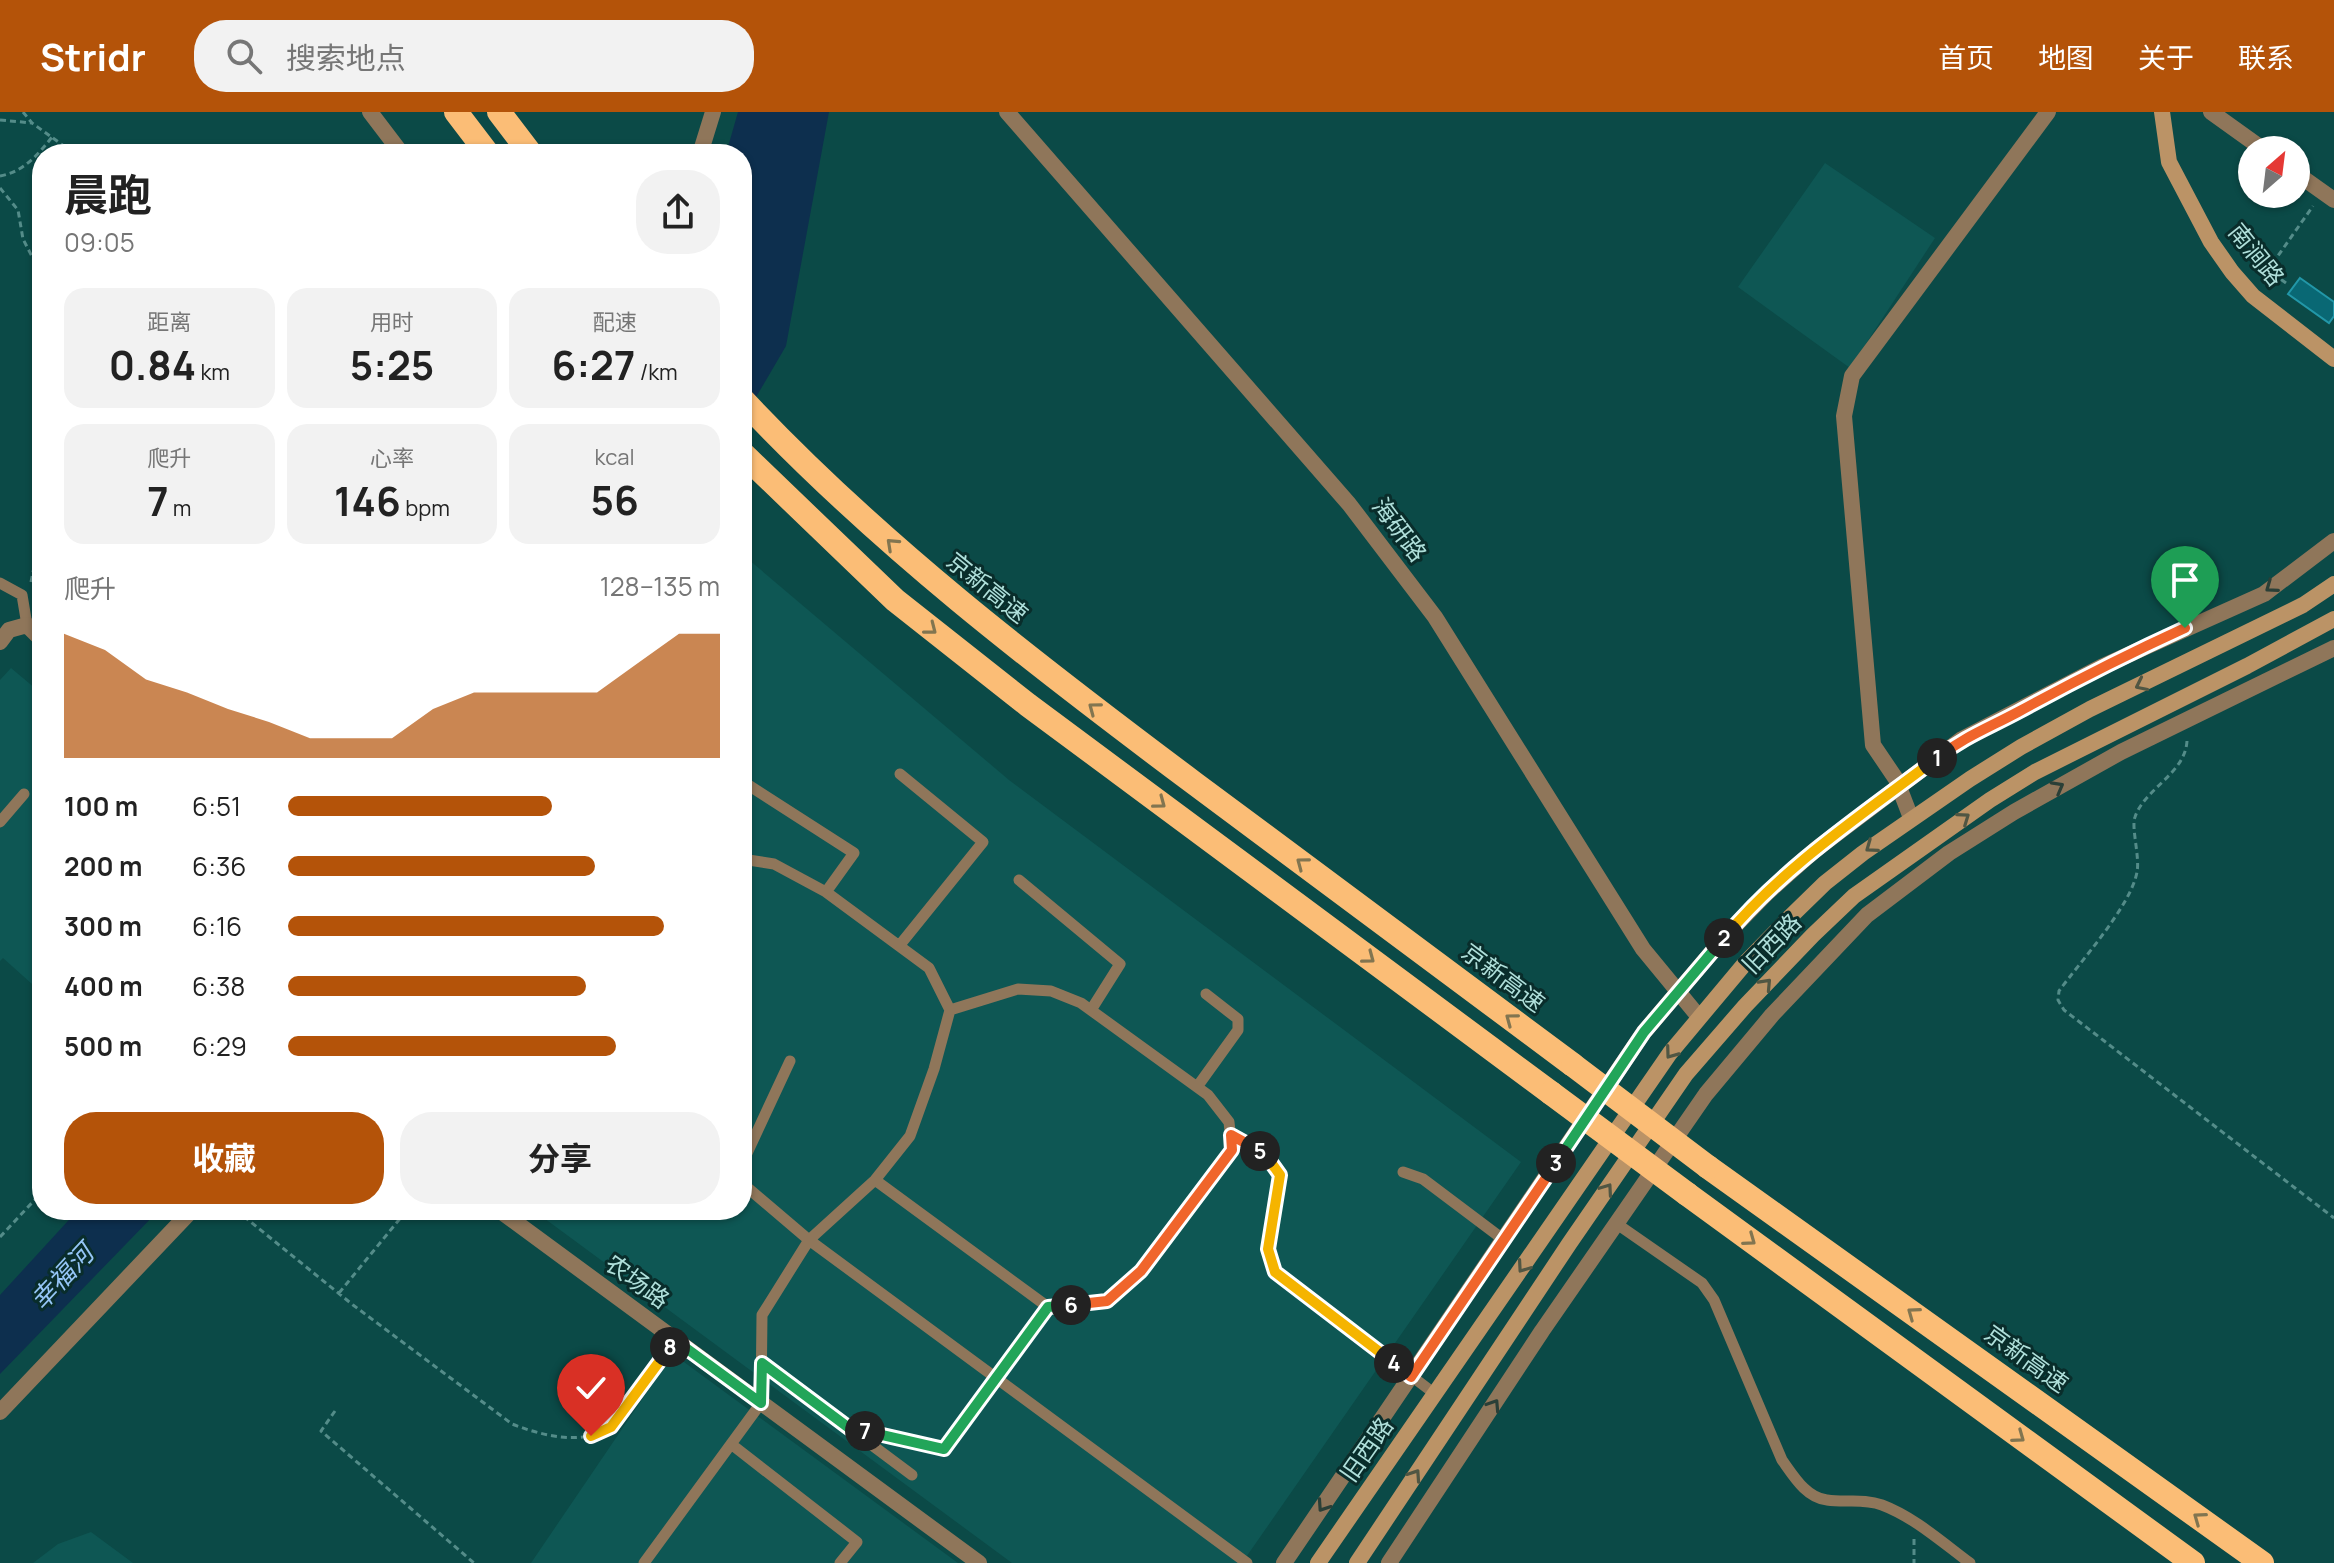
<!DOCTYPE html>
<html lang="zh">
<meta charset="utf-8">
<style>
body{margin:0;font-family:Manrope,"Noto Sans SC",sans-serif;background:#f2f2f2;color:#222;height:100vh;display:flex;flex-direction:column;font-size:30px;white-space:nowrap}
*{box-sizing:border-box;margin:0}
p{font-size:26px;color:#767676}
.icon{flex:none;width:44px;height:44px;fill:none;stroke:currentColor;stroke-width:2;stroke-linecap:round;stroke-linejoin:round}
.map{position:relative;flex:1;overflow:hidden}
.panel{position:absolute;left:32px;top:32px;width:720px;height:1076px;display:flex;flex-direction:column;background:#fff;border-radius:32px;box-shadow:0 2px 6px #0004}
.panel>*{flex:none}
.needle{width:52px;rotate:28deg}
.controls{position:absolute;left:2238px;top:24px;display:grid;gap:16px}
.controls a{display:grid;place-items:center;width:72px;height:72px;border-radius:50%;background:#fff;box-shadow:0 2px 6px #0004;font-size:40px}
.pin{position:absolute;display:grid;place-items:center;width:68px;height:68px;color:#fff;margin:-82px -34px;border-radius:50% 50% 50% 0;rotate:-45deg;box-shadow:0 0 8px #0007}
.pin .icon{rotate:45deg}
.km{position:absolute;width:40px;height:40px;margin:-20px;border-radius:50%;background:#222;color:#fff;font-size:22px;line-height:40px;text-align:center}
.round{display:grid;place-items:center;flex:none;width:84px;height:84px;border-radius:32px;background:#f2f2f2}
.summary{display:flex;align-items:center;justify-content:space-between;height:136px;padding:0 32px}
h1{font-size:44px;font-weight:700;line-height:60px}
.figures{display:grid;grid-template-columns:repeat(3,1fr);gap:12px;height:136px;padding:8px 32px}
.figures div{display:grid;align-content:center;border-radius:20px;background:#f2f2f2;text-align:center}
.figures b{font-size:40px;font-weight:700}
.figures small{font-size:22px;font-weight:400}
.figures p{font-size:22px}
.chart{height:224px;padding:16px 32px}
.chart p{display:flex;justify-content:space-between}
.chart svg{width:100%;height:144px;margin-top:8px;fill:#b45309;opacity:.7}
.action{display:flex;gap:16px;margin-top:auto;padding:16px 32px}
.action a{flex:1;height:92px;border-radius:32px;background:#b45309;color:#fff;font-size:32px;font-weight:700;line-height:92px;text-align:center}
.action a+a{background:#f2f2f2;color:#222}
ul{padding:0 32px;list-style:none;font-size:26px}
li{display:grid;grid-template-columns:128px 96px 1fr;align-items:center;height:60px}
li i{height:20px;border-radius:10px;background:#b45309}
header{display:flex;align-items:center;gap:48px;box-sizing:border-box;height:112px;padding:0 40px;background:#b45309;color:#fff}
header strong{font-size:38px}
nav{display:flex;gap:44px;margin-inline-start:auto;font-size:28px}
.search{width:560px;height:72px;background:#f2f2f2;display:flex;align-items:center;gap:20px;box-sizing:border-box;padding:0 28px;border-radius:32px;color:#767676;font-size:30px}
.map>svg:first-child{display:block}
</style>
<header>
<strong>Stridr</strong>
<div class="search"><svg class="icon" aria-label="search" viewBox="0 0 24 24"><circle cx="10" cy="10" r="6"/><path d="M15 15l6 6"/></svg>搜索地点</div>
<nav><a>首页</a><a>地图</a><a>关于</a><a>联系</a></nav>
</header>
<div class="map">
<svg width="2334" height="1451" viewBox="0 0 2334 1451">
<rect width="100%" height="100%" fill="#0b4a47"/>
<path fill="#0e5754" d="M1825 51 1935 126 1850 256 1738 175Z
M742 442 1009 668 1521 1050 1242 1451H1012L533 1098H742Z
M11 556 42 582V881L3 846 0 849V568Z
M673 1242 958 1451H531Z
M91 1420 133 1451H33L58 1432Z"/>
<path fill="#0d2f4e" d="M738 0H829L786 234 742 309V42H726Z
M78 1098H159L0 1262V1183Z"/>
<path fill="#096874" stroke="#2297a8" stroke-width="2" d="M2300 166 2334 190V204L2329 211 2288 182Z"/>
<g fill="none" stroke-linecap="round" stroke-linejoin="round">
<path stroke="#548c89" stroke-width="3" stroke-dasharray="6 4" stroke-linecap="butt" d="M23 0 32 11 75 42
M0 8 32 11
M0 64C23 60 38 43 52 25
M0 76 18 98 23 127 42 164
M2286 171 2268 158 2313 94
M31 470 34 455 42 437
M2187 629C2185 662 2145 676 2135 705 2131 715 2140 745 2137 760 2131 794 2080 850 2059 879L2058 888 2064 898 2334 1106
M236 1098 353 1193 512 1312C540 1323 581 1334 609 1316 621 1308 654 1257 665 1242
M0 1125 42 1080
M339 1181 407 1098
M335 1299 321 1319 474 1451
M1914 1427V1451"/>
<path stroke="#8f765a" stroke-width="11" d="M0 471 22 483 27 513
M742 669 854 741 826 780
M0 710 24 682
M1019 768 1120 852 1091 898
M899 834 983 730 900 662
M950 898 1018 877 1051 879 1081 891 1208 983 1229 1010 1232 1038 1141 1159 1107 1189 1048 1195
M1197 975 1238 918V907L1206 882
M1231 1023 1265 1042 1280 1063 1268 1137 1275 1160 1435 1282
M742 1052 790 949
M1403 1060 1423 1067 1504 1128
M742 1071 809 1128 1247 1451
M1617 1112 1702 1171 1714 1188 1782 1348C1793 1363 1806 1386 1827 1388 1846 1391 1863 1386 1882 1393 1914 1405 1943 1431 1970 1451
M762 1251 912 1363
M849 1316 944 1337 1048 1195 875 1068
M731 1332 857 1430 840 1451
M644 1451 761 1291 762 1203 809 1128 875 1068 910 1024 934 957 950 898 929 856 826 780 774 752 742 747"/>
<path stroke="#8f765a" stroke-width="16" d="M370 0 402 42
M2211 0 2264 38
M700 42 713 0
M2296 61 2334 88
M1911 706 1896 667 1873 633 1844 304 1852 264 2048 0
M0 1300 192 1098
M1284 1451 1644 920 1729 820 1768 780 1815 738 1962 627 2101 555 2264 482 2334 429
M1389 1451 1542 1219 1706 982 1772 903 1867 803 1949 741 2014 700 2121 640 2334 536"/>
<path stroke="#8f765a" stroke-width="16" d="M1007 0 1349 392 1435 505 1643 837 1699 905
M0 530 9 518 27 513 42 528
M499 1098 979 1451"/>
<path stroke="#bb9366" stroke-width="16" d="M2162 0 2169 50 2211 130 2232 160 2253 184 2334 247
M1318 1451 1670 941 1747 849 1787 808 1825 771 1863 741 1970 667 2021 635 2090 597 2303 493 2334 472
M1357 1451 1569 1132 1686 962 1745 894 1813 823 1854 784 1990 688 2035 660 2247 554 2334 507"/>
<path stroke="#fbbd76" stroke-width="24" d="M456 0 488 42
M499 0 531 42
M742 287C878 432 1035 552 1194 671 1321 765 1447 859 1573 953
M742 341 895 488 1028 593 1551 981
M1708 1055 2262 1451
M1687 1082 2193 1451"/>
<path stroke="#fbbd76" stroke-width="24" d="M1573 953 1708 1055
M1551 981 1687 1082"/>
</g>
<defs><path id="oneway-chevron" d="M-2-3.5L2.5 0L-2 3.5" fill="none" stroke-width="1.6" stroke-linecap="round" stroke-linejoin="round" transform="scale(2)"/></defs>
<g stroke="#827550">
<use href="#oneway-chevron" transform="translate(892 432) rotate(-137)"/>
<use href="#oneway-chevron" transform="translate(931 517) rotate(38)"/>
<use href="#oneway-chevron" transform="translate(1094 596) rotate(-143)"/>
<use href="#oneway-chevron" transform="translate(1160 691) rotate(37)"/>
<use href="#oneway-chevron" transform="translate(1302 751) rotate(-143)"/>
<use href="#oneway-chevron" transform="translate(1369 846) rotate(37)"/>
<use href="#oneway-chevron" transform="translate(1511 907) rotate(-143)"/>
<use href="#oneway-chevron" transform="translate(1750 1128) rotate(36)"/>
<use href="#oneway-chevron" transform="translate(1913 1201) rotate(-144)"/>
<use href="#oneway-chevron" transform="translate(2019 1325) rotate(36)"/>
<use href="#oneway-chevron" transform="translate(2199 1406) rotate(-144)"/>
</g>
<g stroke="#2a3f37">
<use href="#oneway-chevron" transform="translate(2271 475) rotate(144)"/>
<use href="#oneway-chevron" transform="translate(2058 675) rotate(-29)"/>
<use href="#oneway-chevron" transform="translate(1494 1293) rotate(-57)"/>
<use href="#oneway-chevron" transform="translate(1323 1394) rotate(124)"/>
</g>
<g stroke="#505643">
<use href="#oneway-chevron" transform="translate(2141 573) rotate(154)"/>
<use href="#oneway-chevron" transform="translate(1964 706) rotate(-35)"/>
<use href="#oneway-chevron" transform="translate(1871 735) rotate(144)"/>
<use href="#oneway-chevron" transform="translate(1766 872) rotate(-47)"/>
<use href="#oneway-chevron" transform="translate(1671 941) rotate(126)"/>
<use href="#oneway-chevron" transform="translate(1607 1077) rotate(-55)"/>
<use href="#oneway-chevron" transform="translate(1523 1155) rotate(125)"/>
<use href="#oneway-chevron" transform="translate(1415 1363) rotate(-56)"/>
</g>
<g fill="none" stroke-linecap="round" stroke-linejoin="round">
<g stroke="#fff" stroke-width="16">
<path id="split-1" d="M1937 646C1964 625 1988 616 2018 600 2073 570 2128 542 2185 516"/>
</g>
<g stroke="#fff" stroke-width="16">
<path id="split-2" d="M1724 826C1784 754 1863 702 1937 646"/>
</g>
<g stroke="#fff" stroke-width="16">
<path id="split-3" d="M1556 1051 1644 920 1724 826"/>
</g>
<g stroke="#fff" stroke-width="16">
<path id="split-4" d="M1394 1251 1411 1265 1556 1051"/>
</g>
<g stroke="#fff" stroke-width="16">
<path id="split-5" d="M1260 1039 1265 1042 1280 1063 1268 1137 1275 1160 1394 1251"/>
</g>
<g stroke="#fff" stroke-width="16">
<path id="split-6" d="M1071 1193 1107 1189 1141 1159 1232 1038 1231 1023 1260 1039"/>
</g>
<g stroke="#fff" stroke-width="16">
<path id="split-7" d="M865 1319 944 1337 1048 1195 1071 1193"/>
</g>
<g stroke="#fff" stroke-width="16">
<path id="split-8" d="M670 1235 675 1228 761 1291 762 1251 849 1316 865 1319"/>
</g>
<g stroke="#fff" stroke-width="16">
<path id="split-9" d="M591 1324 611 1315 670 1235"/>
</g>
<use href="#split-1" stroke="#f0652b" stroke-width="10"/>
<use href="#split-2" stroke="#f5b400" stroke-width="10"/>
<use href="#split-3" stroke="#22a559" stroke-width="10"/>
<use href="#split-4" stroke="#f0652b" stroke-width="10"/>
<use href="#split-5" stroke="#f5b400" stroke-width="10"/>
<use href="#split-6" stroke="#f0652b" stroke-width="10"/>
<use href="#split-7" stroke="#22a559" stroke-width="10"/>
<use href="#split-8" stroke="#22a559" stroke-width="10"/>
<use href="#split-9" stroke="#f5b400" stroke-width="10"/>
</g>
<g text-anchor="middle" stroke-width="6" stroke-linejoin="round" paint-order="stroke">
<g font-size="24" fill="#afdfda" stroke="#092d2b">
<text transform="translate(2256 143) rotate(51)" y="8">南涧路</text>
<text transform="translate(1399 418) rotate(53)" y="8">海研路</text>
<text transform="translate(987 476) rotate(39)" y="8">京新高速</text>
<text transform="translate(1772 832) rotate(-46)" y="8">旧西路</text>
<text transform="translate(1503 866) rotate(37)" y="8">京新高速</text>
<text transform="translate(637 1170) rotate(36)" y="8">农场路</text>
<text transform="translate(2026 1247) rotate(36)" y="8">京新高速</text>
<text transform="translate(1367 1338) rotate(-55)" y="8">旧西路</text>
</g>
<g font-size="26" font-style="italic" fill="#95c5f6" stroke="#092d2b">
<text transform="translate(62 1165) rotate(-47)" y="9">幸福河</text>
</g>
</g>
</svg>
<div class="controls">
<a><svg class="needle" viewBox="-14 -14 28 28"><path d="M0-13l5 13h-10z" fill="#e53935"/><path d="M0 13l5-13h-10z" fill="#767676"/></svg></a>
</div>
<div class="pin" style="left:2185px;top:516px;background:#1e9e55"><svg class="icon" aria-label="arrive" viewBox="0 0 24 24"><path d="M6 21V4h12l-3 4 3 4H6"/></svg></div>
<div class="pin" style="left:591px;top:1324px;background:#d93025"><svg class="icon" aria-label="check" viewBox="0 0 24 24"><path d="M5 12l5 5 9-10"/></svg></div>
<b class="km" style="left:1937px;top:646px">1</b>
<b class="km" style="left:1724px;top:826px">2</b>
<b class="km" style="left:1556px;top:1051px">3</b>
<b class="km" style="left:1394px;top:1251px">4</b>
<b class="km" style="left:1260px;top:1039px">5</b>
<b class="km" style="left:1071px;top:1193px">6</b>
<b class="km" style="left:865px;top:1319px">7</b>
<b class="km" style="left:670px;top:1235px">8</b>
<section class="panel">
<div class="summary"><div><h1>晨跑</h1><p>09:05</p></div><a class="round"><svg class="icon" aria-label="share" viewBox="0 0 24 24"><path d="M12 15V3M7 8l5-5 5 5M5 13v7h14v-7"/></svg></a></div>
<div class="figures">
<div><p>距离</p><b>0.84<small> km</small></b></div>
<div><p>用时</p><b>5:25</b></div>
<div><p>配速</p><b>6:27<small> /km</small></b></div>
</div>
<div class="figures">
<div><p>爬升</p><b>7<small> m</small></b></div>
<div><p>心率</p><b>146<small> bpm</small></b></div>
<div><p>kcal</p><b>56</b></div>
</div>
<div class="chart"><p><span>爬升</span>128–135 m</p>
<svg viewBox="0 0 160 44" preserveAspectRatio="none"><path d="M0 44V6L10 11L20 20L30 24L40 29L50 33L60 38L70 38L80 38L90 29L100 24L110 24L120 24L130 24L140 15L150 6L160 6V44z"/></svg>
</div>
<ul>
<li><b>100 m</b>6:51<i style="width:61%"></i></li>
<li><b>200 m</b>6:36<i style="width:71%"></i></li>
<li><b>300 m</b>6:16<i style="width:87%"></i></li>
<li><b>400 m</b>6:38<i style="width:69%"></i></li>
<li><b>500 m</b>6:29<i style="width:76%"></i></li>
</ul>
<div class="action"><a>收藏</a><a>分享</a></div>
</section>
</div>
